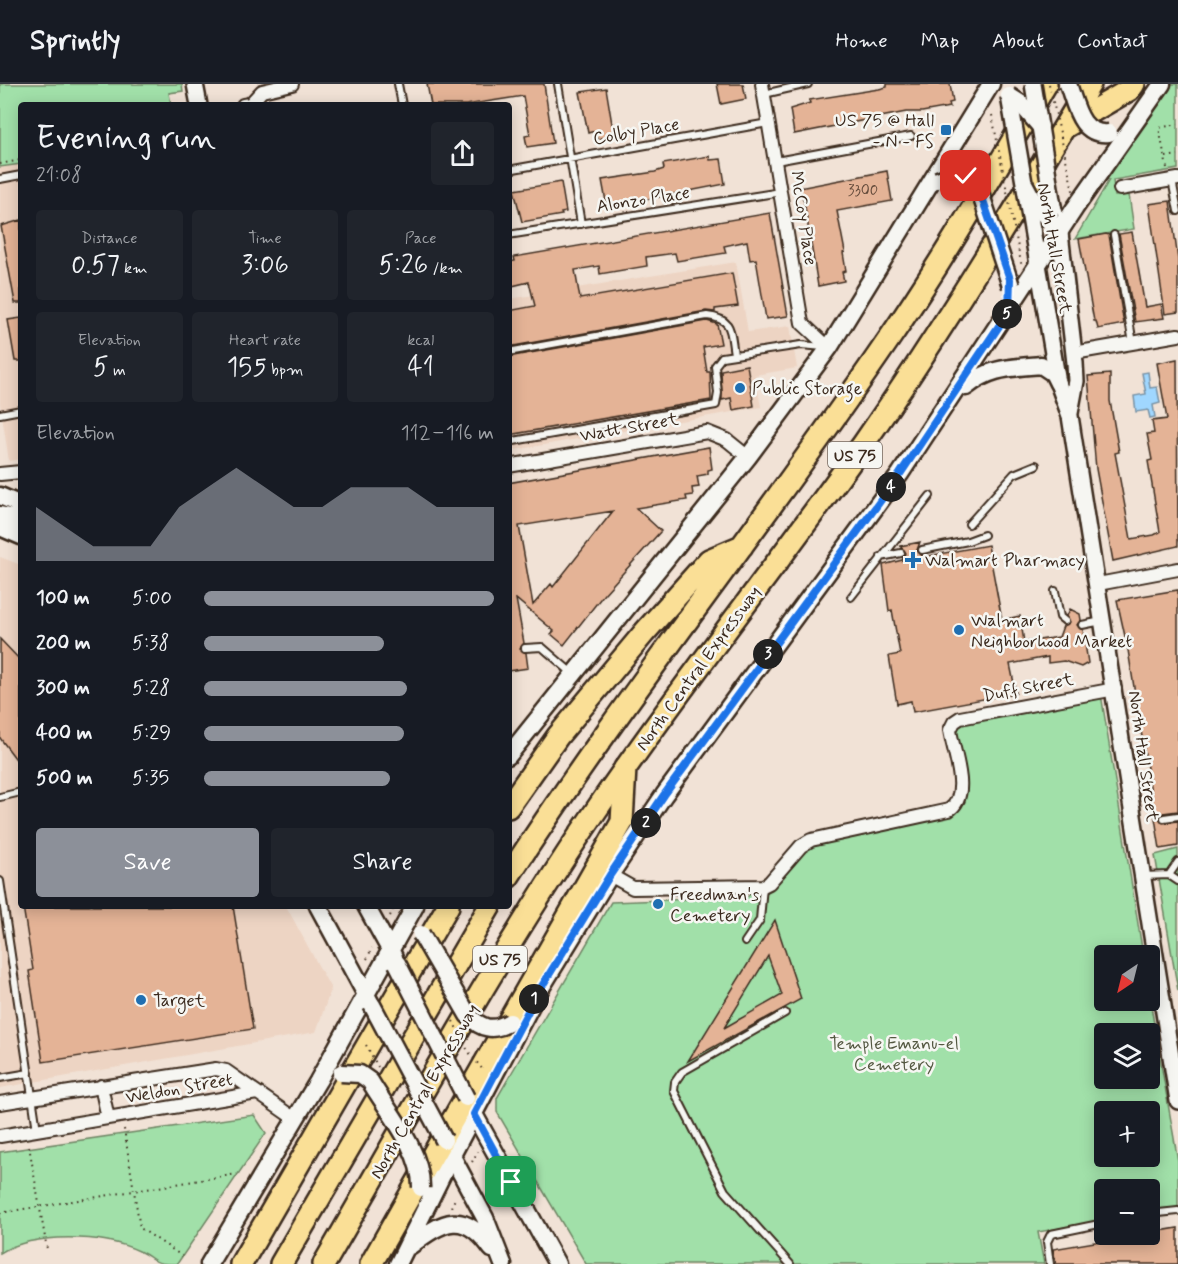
<!DOCTYPE html>
<meta charset="utf-8">
<style>
body{margin:0;font-family:Mynerve,sans-serif;background:#20242c;color:#f1f3f6;height:100vh;display:flex;flex-direction:column;font-size:22px;white-space:nowrap}
*{box-sizing:border-box;margin:0}
p{font-size:20px;color:#9ea1a6}
.icon{flex:none;width:33px;height:33px;fill:none;stroke:currentColor;stroke-width:2;stroke-linecap:round;stroke-linejoin:round}
.map{position:relative;flex:1;overflow:hidden}
.details{position:absolute;left:18px;top:18px;width:494px;height:807px;display:flex;flex-direction:column;background:#171b24;border-radius:6px;box-shadow:0 3px 15px #0003}
.details>*{flex:none}
.needle{width:39px;rotate:215deg}
.fabs{position:absolute;left:1094px;top:861px;display:grid;gap:12px}
.fabs a{display:grid;place-items:center;width:66px;height:66px;border-radius:6px;background:#171b24;box-shadow:0 3px 15px #0003;font-size:30px}
.pin{position:absolute;display:grid;place-items:center;width:51px;height:51px;color:#fff;margin:-26px;border-radius:12px;box-shadow:0 3px 9px #0006}
.km{position:absolute;width:30px;height:30px;margin:-15px;border-radius:50%;background:#222;color:#fff;font-size:16px;line-height:30px;text-align:center}
.round{display:grid;place-items:center;flex:none;width:63px;height:63px;border-radius:6px;background:#20242c}
.headline{display:flex;align-items:center;justify-content:space-between;height:102px;padding:0 18px}
h1{font-size:33px;font-weight:600;line-height:45px}
.figures{display:grid;grid-template-columns:repeat(3,1fr);gap:9px;height:102px;padding:6px 18px}
.figures div{display:grid;align-content:center;border-radius:6px;background:#20242c;text-align:center}
.figures b{font-size:26px;font-weight:600}
.figures small{font-size:16px;font-weight:400}
.figures p{font-size:16px}
.chart{height:168px;padding:12px 18px}
.chart p{display:flex;justify-content:space-between}
.chart svg{width:100%;height:108px;margin-top:6px;fill:#8c9099;opacity:.7}
.primary-button{display:flex;gap:12px;margin-top:auto;padding:12px 18px}
.primary-button a{flex:1;height:69px;border-radius:6px;background:#8c9099;color:#fff;font-size:24px;font-weight:600;line-height:69px;text-align:center}
.primary-button a+a{background:#20242c;color:#f1f3f6}
ul{padding:0 18px;list-style:none;font-size:20px}
li{display:grid;grid-template-columns:96px 72px 1fr;align-items:center;height:45px}
li i{height:15px;border-radius:8px;background:#8c9099}
header{display:flex;align-items:center;gap:36px;box-sizing:border-box;height:84px;padding:0 30px;background:#171b24;border-bottom:2px solid #363941}
header strong{font-size:28px}
nav{display:flex;gap:33px;margin-inline-start:auto;font-size:21px}
.map>svg:first-child{display:block}
</style>
<header>
<strong>Sprintly</strong>
<nav><a>Home</a><a>Map</a><a>About</a><a>Contact</a></nav>
</header>
<div class="map">
<svg width="1178" height="1180" viewBox="0 0 1178 1180">
<rect width="100%" height="100%" fill="#f1e2d6"/>
<filter id="ink" filterUnits="userSpaceOnUse"><feTurbulence type="fractalNoise" baseFrequency=".0167" numOctaves="2"/><feDisplacementMap in="SourceGraphic" scale="12" xChannelSelector="R" yChannelSelector="G"/><feConvolveMatrix kernelMatrix="1 2 1 2 8 2 1 2 1" color-interpolation-filters="sRGB"/></filter>
<g filter="url(#ink)">
<path fill="#edd4c3" d="M21 80V375L9 377 0 319V83Z
M736 178 748 248 790 242 797 284 755 291 761 323 509 367V215Z
M0 473 21 481V822H286L331 905 316 948 0 1004Z"/>
<path fill="#a1e0a9" stroke="#6e8564" stroke-width="1.5" fill-rule="evenodd" d="M0 0H182L183 7 169 9 171 21H21V80L0 83Z
M1168 0H1178V85L1113 96 1115 112 1129 111 1134 145 1075 155 1109 96 1104 95Z
M1101 610 1143 871 1104 872V916H1149V911L1178 1077V1123L1149 1128V1106H1104V1136L1038 1148 1044 1180H586L497 1028V1014L611 818 747 813 811 762 955 729 965 718 967 698 955 650 961 639ZM1104 950H1149V994H1104ZM1104 1028H1149V1072H1104Z
M1178 765V907L1155 771Z
M254 1031 266 1049 177 1180C150 1180 160 1177 139 1167 103 1150 34 1148 0 1169V1068Z"/>
<path fill="#a0d7ff" stroke="#7892a5" stroke-width="1.5" d="M1148 288 1150 304 1157 303 1160 319 1153 321 1155 333 1150 334 1148 326 1136 328 1134 312 1146 310 1142 289Z"/>
<path fill="#e4b396" stroke="#3b2a1e" stroke-width="1.5" fill-rule="evenodd" d="M427 0H544L553 59 527 63 525 52 530 51 523 12 466 21H431Z
M717 0H743L746 15 721 20Z
M887 0H950L953 18 949 19 950 23 922 28H906L794 50 790 25 810 19 809 16 879 5 887 3Z
M606 4 614 52 597 55 595 47 588 49 580 8Z
M709 72 710 76 721 75 725 100 607 123 602 96 655 88 664 85 663 80Z
M887 87 892 117 837 127 845 168 843 169 846 187 842 188 844 197 818 202 804 117 799 104Z
M561 98 566 128 561 129 562 131 522 138 514 106Z
M1170 117 1178 176V228L1165 230 1149 120Z
M770 129 788 232 766 235 756 175 750 176 747 157 724 162 726 169 677 177 675 169 646 173 647 182 600 190 599 182 575 186 580 215 732 189 738 222 715 225V228L706 227 508 263V227L535 222 529 198 508 203V178L515 177 514 173Z
M21 136V219H15L1 142Z
M1132 148 1145 223 1161 220 1164 234 1135 238 1119 150Z
M1106 150 1109 151 1124 240 1098 245 1096 237H1094L1079 155Z
M21 234V277H15L8 236Z
M707 237 717 240 721 260 703 263 707 288H710L711 316 508 351V273Z
M1177 275 1178 462 1113 477 1096 385 1088 292 1110 290V317L1119 368 1115 369 1131 455 1154 451 1160 448 1148 377 1152 376 1147 350 1154 349 1152 337 1167 335 1157 279Z
M747 281 754 322 733 326 731 314 722 316 721 286Z
M709 363 712 385 708 386V390L697 392 699 403 692 404 693 411 686 412 687 416 636 424 661 447 604 510 564 561 551 550 554 547 516 515 524 559 520 565 526 569 528 584 508 587V399ZM613 427 553 503 551 500 533 521 519 442Z
M920 458 917 466 923 473 988 461 1002 536 1020 532 1024 558 1032 557 1059 553 1063 542 1070 538 1067 532 1070 525 1080 530 1081 536 1077 541 1083 546 1088 579 1081 583 1064 577 1048 579V573L1010 580 1016 609 913 628 911 617 897 620 889 572 900 570 892 526 889 527 883 481 902 476 906 469 900 462Z
M1178 506V727L1163 729 1159 734 1163 739 1178 737V762L1160 765 1128 566 1117 516Z
M0 555 21 577V682L0 654Z
M23 822H233L253 945 43 978 29 887 33 886Z
M775 836 801 915 688 977ZM768 872 782 911 724 944Z
M1178 1144V1180H1056L1053 1165Z"/>
<g fill="none" stroke-linecap="round" stroke-linejoin="round">
<g stroke="#3b2a1e" stroke-width="10">
<path id="service" d="M398 0 402 21
M558 0 581 140
M764 10 808 0
M776 77 911 52
M508 86 768 39
M0 95 21 91
M1172 96 1178 127
M508 151 781 108
M1114 151 1133 259
M508 268 707 232C734 235 730 248 734 270
M0 330 21 326
M508 358 716 321 718 309 715 282 722 273 801 261 824 263
M969 440 1014 390 1036 381
M922 466 968 457 984 451
M881 473 901 469
M1055 507 1060 533 1065 537
M851 513 930 412
M1082 541 1102 537
M525 564 542 563 572 589
M0 713 21 708
M1164 734 1178 732
M1169 791 1178 778
M1143 792 1169 791 1178 797
M0 797 37 1046
M745 858 760 836 763 802
M785 929 682 988 675 998 674 1007 725 1107 790 1180
M0 994 29 989
M1149 1130 1178 1127
M1050 1180 1047 1158 1051 1150 1104 1139"/>
</g>
<g stroke="#3b2a1e" stroke-width="16">
<path id="minor" d="M762 0 802 239 829 264
M243 21 250 20 262 7 292 0
M1120 105 1178 95
M1074 269 1178 251
M508 382 707 348 727 356 748 373
M0 390 21 388
M1098 500 1178 485
M610 791 633 804 763 802 769 799 801 762 811 756 949 726C972 711 953 668 950 646L954 638 960 634 1115 605
M101 1002 108 1034
M0 1019 216 985 226 987 295 1035
M0 1052 257 1009"/>
</g>
<g stroke="#3b2a1e" stroke-width="20">
<path id="tertiary" d="M195 0 199 21
M1053 122 1060 149 1075 279 1076 297 1070 329
M1032 145 1058 299 1070 332 1178 1017"/>
</g>
<g stroke="#3b2a1e" stroke-width="21">
<path id="secondary" d="M966 303C990 283 1010 284 1041 281L1053 289 1058 299
M0 412 21 421
M0 431 21 436
M0 443 21 452
M508 672 748 373 829 264 991 0
M318 822 370 918
M366 822 394 873
M470 1023 557 1180
M448 1065 485 1134 503 1180
M410 1162C444 1136 464 1125 492 1165
M209 1180 318 997 415 822
M398 1180 452 1071 536 912 610 791 664 711 900 390 1075 124 1162 0"/>
</g>
<g stroke="#3b2a1e" stroke-width="26">
<path id="motorway" d="M1067 42 1129 6 1134 0
M508 723 558 652 644 549 709 476 742 462
M508 793C627 609 764 439 887 258 944 175 995 87 1046 0
M241 1180 448 822
M281 1180 490 822
M324 1180C413 1027 497 871 597 725 682 600 777 482 864 359 945 243 1018 121 1090 0
M371 1180 622 738 625 684"/>
</g>
<path stroke="#3b2a1e" stroke-width="2" stroke-dasharray="1.5 4.5" stroke-linecap="butt" d="M1166 73 1178 71
M0 80 21 76
M1167 84 1159 44 1178 40
M390 832 393 826
M367 875 372 864
M124 1045 140 1144 182 1172
M29 1062 47 1165
M472 1078 478 1067
M451 1123 456 1113
M0 1129 237 1090"/>
<use href="#service" stroke="#f6f6f2" stroke-width="6"/>
<use href="#minor" stroke="#f6f6f2" stroke-width="12"/>
<use href="#tertiary" stroke="#f6f6f2" stroke-width="15"/>
<use href="#secondary" stroke="#f6f6f2" stroke-width="16"/>
<use href="#motorway" stroke="#fadf96" stroke-width="21"/>
<g stroke="#3b2a1e" stroke-width="20" stroke-linecap="butt">
<path id="tertiary-bridge" d="M1033 0 1053 122
M1009 12 1032 145"/>
</g>
<g stroke="#3b2a1e" stroke-width="21" stroke-linecap="butt">
<path id="secondary-bridge" d="M1068 0C1076 22 1080 52 1109 49
M1009 12 1020 19 1040 42
M938 96C953 89 967 88 978 102L1011 202
M1025 101 1033 116 1050 138
M421 850 468 931C481 945 493 948 510 938
M397 879 466 1014
M372 921 444 1056
M341 989 360 990 370 997C388 1028 422 1066 421 1104"/>
</g>
<path stroke="#3b2a1e" stroke-width="2" stroke-dasharray="1.5 4.5" stroke-linecap="butt" d="M1049 0 1074 111
M992 31 1022 184
M453 937 468 967 483 986
M366 961 378 983"/>
<use href="#tertiary-bridge" stroke="#f6f6f2" stroke-width="15"/>
<use href="#secondary-bridge" stroke="#f6f6f2" stroke-width="16"/>
</g>
</g>
<g fill="none" stroke-linecap="round" stroke-linejoin="round" filter="url(#ink)">
<g stroke="#fff" stroke-width="12">
<path id="route" d="M511 1098 474 1030 536 912 610 791 664 711 900 390 1009 227 1010 195 978 102 966 92"/>
</g>
<use href="#route" stroke="#1a73e8" stroke-width="8"/>
</g>
<g fill="#1f6fb2" stroke="#f6f6f2" stroke-width="2">
<rect x="940" y="40" width="12" height="12" rx="3"/>
<circle cx="740" cy="304" r="6"/>
<path d="M910 467h6v6h6v6h-6v6h-6v-6h-6v-6h6z"/>
<circle cx="959" cy="546" r="6"/>
<circle cx="658" cy="820" r="6"/>
<circle cx="141" cy="916" r="6"/>
</g>
<g text-anchor="middle" stroke-width="5" stroke-linejoin="round" paint-order="stroke">
<g font-size="15" fill="#654c3c">
<text x="863" y="111">3300</text>
</g>
<g fill="#f6f6f2" stroke="#73675e" stroke-width="1.5">
<rect x="828" y="358" width="54" height="26" rx="4.5"/>
<rect x="473" y="862" width="54" height="26" rx="4.5"/>
</g>
<g font-size="16" font-weight="bold" fill="#3b2a1e">
<text x="855" y="377">US 75</text>
<text x="500" y="881">US 75</text>
</g>
<g font-size="18" fill="#3b2a1e" stroke="#f6f6f2" text-anchor="start">
<text x="934" y="42" text-anchor="end">US 75 @ Hall<tspan x="934" dy="21">- N - FS</tspan></text>
<text x="752" y="310">Public Storage</text>
<text x="925" y="482">Walmart Pharmacy</text>
<text x="971" y="542">Walmart<tspan x="971" dy="21">Neighborhood Market</tspan></text>
<text x="670" y="816">Freedman's<tspan x="670" dy="21">Cemetery</tspan></text>
<text x="153" y="922">Target</text>
</g>
<g font-size="18" fill="#3b2a1e" stroke="#f6f6f2">
<text transform="translate(636 47) rotate(-10)" y="6">Colby Place</text>
<text transform="translate(643 115) rotate(-9)" y="6">Alonzo Place</text>
<text transform="translate(804 134) rotate(81)" y="6">McCoy Place</text>
<text transform="translate(1055 164) rotate(80)" y="6">North Hall Street</text>
<text transform="translate(629 343) rotate(-10)" y="6">Watt Street</text>
<text transform="translate(698 584) rotate(-54)" y="6">North Central Expressway</text>
<text transform="translate(1028 603) rotate(-11)" y="6">Duff Street</text>
<text transform="translate(1144 672) rotate(82)" y="6">North Hall Street</text>
<text transform="translate(179 1004) rotate(-10)" y="6">Weldon Street</text>
<text transform="translate(424 1007) rotate(-60)" y="6">North Central Expressway</text>
</g>
<g font-size="18" fill="#545841" stroke="#f6f6f2">
<text x="894" y="965">Temple Emanu-el<tspan x="894" dy="21">Cemetery</tspan></text>
</g>
</g>
</svg>
<div class="fabs">
<a><svg class="needle" viewBox="-14 -14 28 28"><path d="M0-13l5 13h-10z" fill="#e53935"/><path d="M0 13l5-13h-10z" fill="#9ea1a6"/></svg></a>
<a><svg class="icon" aria-label="layers" viewBox="0 0 24 24"><path d="M12 4l9 5-9 5-9-5zM3 14l9 5 9-5"/></svg></a>
<a>+</a>
<a>−</a>
</div>
<div class="pin" style="left:511px;top:1098px;background:#1e9e55"><svg class="icon" aria-label="arrive" viewBox="0 0 24 24"><path d="M6 21V4h12l-3 4 3 4H6"/></svg></div>
<div class="pin" style="left:966px;top:92px;background:#d93025"><svg class="icon" aria-label="check" viewBox="0 0 24 24"><path d="M5 12l5 5 9-10"/></svg></div>
<b class="km" style="left:534px;top:915px">1</b>
<b class="km" style="left:646px;top:739px">2</b>
<b class="km" style="left:768px;top:570px">3</b>
<b class="km" style="left:891px;top:403px">4</b>
<b class="km" style="left:1007px;top:230px">5</b>
<section class="details">
<div class="headline"><div><h1>Evening run</h1><p>21:08</p></div><a class="round"><svg class="icon" aria-label="share" viewBox="0 0 24 24"><path d="M12 15V3M7 8l5-5 5 5M5 13v7h14v-7"/></svg></a></div>
<div class="figures">
<div><p>Distance</p><b>0.57<small> km</small></b></div>
<div><p>Time</p><b>3:06</b></div>
<div><p>Pace</p><b>5:26<small> /km</small></b></div>
</div>
<div class="figures">
<div><p>Elevation</p><b>5<small> m</small></b></div>
<div><p>Heart rate</p><b>155<small> bpm</small></b></div>
<div><p>kcal</p><b>41</b></div>
</div>
<div class="chart"><p><span>Elevation</span>112–116 m</p>
<svg viewBox="0 0 160 44" preserveAspectRatio="none"><path d="M0 44V22L10 30L20 38L30 38L40 38L50 22L60 14L70 6L80 14L90 22L100 22L110 14L120 14L130 14L140 22L150 22L160 22V44z"/></svg>
</div>
<ul>
<li><b>100 m</b>5:00<i style="width:100%"></i></li>
<li><b>200 m</b>5:38<i style="width:62%"></i></li>
<li><b>300 m</b>5:28<i style="width:70%"></i></li>
<li><b>400 m</b>5:29<i style="width:69%"></i></li>
<li><b>500 m</b>5:35<i style="width:64%"></i></li>
</ul>
<div class="primary-button"><a>Save</a><a>Share</a></div>
</section>
</div>
